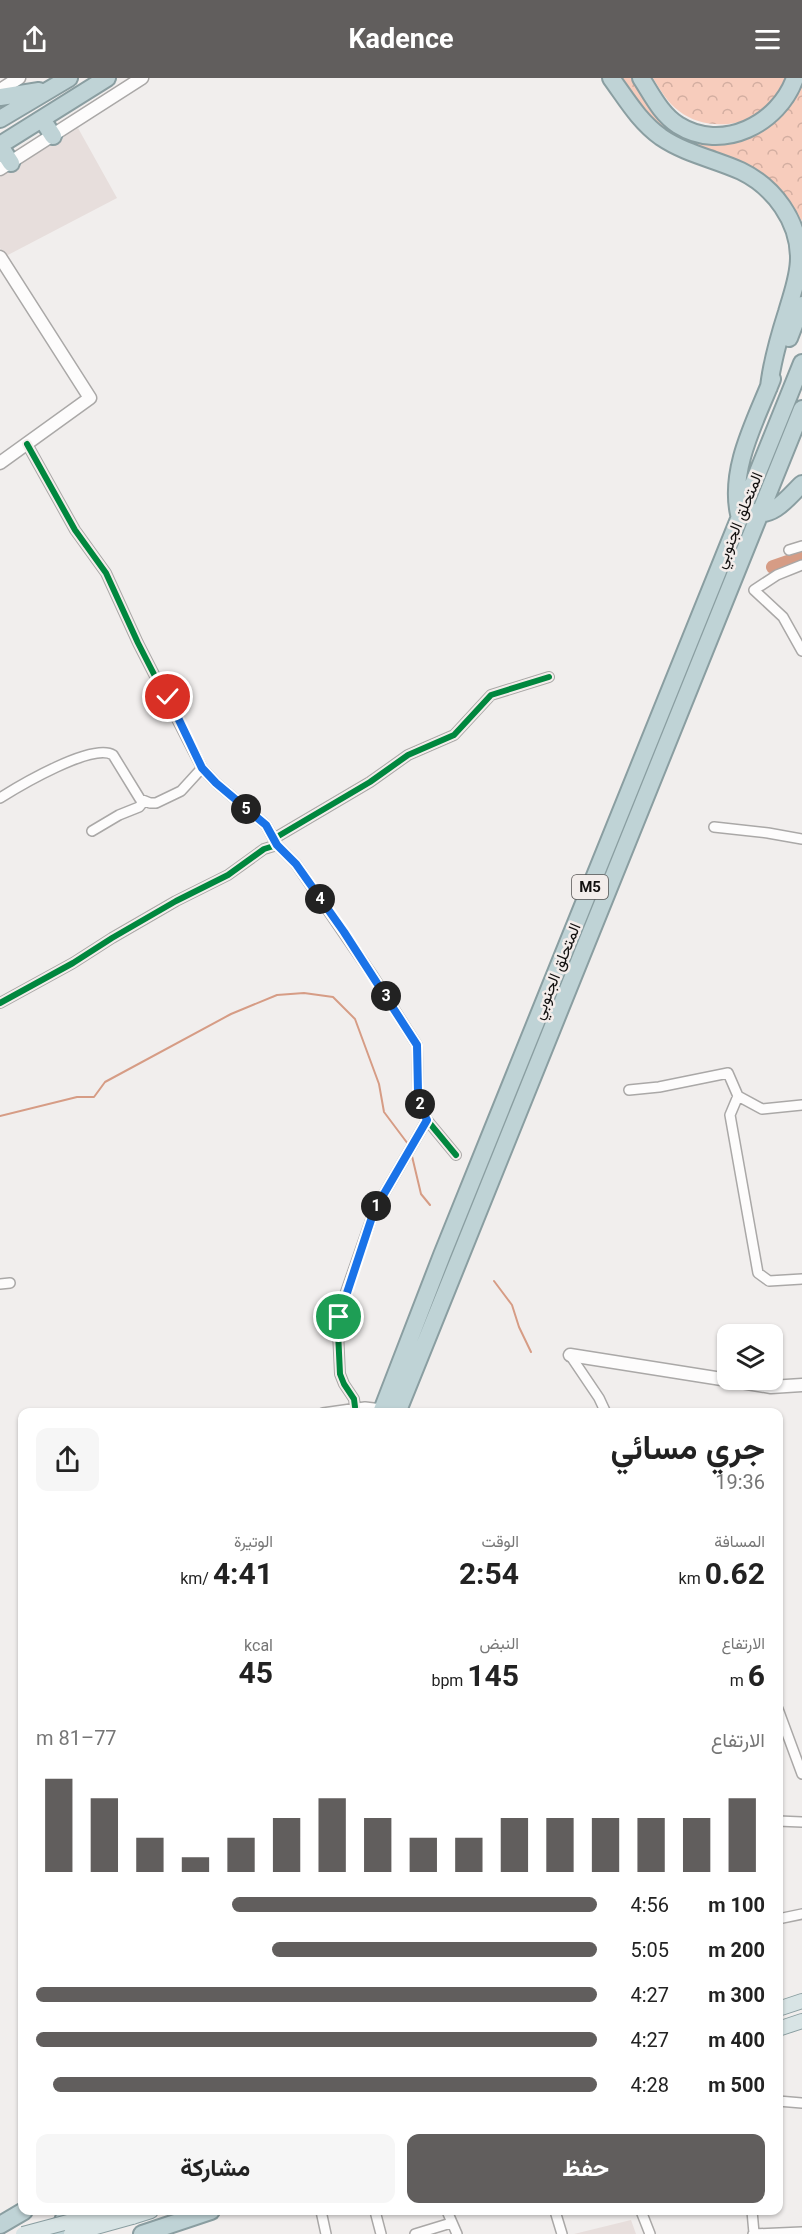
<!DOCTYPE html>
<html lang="ar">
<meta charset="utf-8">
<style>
body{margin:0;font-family:Roboto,Vazirmatn,sans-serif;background:#f6f6f6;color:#222;direction:rtl;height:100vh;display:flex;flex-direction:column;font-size:22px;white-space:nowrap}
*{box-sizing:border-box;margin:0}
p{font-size:20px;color:#767676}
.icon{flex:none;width:33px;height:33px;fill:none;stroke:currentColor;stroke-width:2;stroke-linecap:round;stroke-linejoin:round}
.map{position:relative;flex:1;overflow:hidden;direction:ltr}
.sheet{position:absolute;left:18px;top:1330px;width:765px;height:807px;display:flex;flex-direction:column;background:#fff;border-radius:12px;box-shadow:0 2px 4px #0004;direction:rtl}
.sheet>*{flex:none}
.controls{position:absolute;left:717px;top:1246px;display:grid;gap:12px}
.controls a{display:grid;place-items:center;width:66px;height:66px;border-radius:12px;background:#fff;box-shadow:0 2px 4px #0004;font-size:30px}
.pin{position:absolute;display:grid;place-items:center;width:51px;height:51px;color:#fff;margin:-26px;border:3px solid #fff;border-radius:50%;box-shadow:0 2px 6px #0007}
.km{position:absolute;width:30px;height:30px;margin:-15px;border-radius:50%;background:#222;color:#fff;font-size:16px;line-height:30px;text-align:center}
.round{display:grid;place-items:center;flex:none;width:63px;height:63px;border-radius:12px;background:#f6f6f6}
.overview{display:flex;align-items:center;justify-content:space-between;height:102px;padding:0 18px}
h1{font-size:33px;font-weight:700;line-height:45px}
.figures{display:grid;grid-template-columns:repeat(3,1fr);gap:9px;height:102px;padding:6px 18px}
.figures div{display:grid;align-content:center}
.figures b{font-size:30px;font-weight:700}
.figures small{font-size:16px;font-weight:400}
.figures p{font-size:16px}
.chart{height:168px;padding:12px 18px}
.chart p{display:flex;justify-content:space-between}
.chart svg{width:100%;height:108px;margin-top:6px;stroke:#615e5d;stroke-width:6}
.primary-button{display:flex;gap:12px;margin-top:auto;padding:12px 18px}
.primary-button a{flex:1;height:69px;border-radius:12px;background:#615e5d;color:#fff;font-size:24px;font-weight:700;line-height:69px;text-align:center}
.primary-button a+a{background:#f6f6f6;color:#222}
ul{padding:0 18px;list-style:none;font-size:20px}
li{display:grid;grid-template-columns:96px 72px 1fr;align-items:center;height:45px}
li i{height:15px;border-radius:8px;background:#615e5d}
header{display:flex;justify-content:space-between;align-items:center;height:78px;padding:0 18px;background:#615e5d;color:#fff;font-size:27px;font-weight:700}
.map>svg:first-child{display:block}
</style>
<header><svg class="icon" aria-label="menu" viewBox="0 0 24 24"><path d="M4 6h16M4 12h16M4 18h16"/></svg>Kadence<svg class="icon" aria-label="share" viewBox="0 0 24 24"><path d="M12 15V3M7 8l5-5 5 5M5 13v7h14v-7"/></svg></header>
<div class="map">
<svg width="802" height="2156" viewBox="0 0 802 2156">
<defs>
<pattern id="park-crowns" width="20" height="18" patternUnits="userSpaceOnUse" patternTransform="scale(1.5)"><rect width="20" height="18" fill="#f7ccbc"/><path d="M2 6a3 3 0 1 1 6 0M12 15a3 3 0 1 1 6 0" fill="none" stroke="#d3aea1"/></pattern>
</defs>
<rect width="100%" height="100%" fill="#f1eeed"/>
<path fill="#e7dedc" d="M78 50 117 120 6 178 0 170V99Z
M631 2142 636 2156H574Z"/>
<path fill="url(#park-crowns)" d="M622 0H637L671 45 737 60 802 0V143L779 110 753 91 675 60 655 45Z
M653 0H788C783 9 775 24 767 31 742 50 703 52 679 33 668 25 660 12 653 0Z"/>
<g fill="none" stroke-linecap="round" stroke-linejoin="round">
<path stroke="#d69c85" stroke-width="2" d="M0 1038 77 1019H94L105 1004 231 936 277 917 304 915 333 919 355 941 379 1006 384 1034 408 1066
M411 1074 421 1116 430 1127
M494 1203 512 1227 519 1249 531 1274"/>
<path stroke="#d69c85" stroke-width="14" d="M773 489 802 479"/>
<g stroke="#aaa8a7" stroke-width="12">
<path id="street" d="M27 366 75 452 106 495 138 565 202 690 216 705 266 747 277 767 296 786 373 898 417 967 418 1013 422 1032 427 1042 456 1077
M789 472 802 468
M802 487 777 497 754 512 783 539 802 573
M0 720C19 708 93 664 113 677L140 721 150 725H156L181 713 202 690
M714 749 768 755 802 761
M92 753 119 737 139 729 144 723
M275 760 370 704 408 677 454 657 491 617 549 599
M0 925 73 885 112 860 176 823 228 797 264 771 277 767
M629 1012 659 1009 728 995 738 1018 762 1031 802 1027
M738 1018 730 1037 758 1195 769 1203 802 1201
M0 1206 10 1205
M570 1277 599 1320 606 1335
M355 1329 354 1321 344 1306 340 1296 338 1254 340 1231 374 1133 427 1042
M323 1335 365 1329 382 1331
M778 1631 802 1696
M778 1743 802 1744
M778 1841 802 1836
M778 2023 802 2025
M321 2133 326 2156
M375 2133 381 2156
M447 2133 457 2156
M555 2133 562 2156
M641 2133 650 2156
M752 2133 754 2155
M415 2156 451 2145
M753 2156 802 2154"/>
</g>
<g stroke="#aaa8a7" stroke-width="15">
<path id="secondary" d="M0 12 19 0
M0 91 142 0
M0 179 90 320 0 385
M570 1277 728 1302
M729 1302 771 1309 802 1307"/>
</g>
<g stroke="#8a9ea1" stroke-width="16">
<path id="primary" d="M778 1931 802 1923
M778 1951 802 1943
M132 2139 151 2133"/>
</g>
<g stroke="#8a9ea1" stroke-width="20">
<path id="highway" d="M611 0C627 22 639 43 661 59 686 76 715 81 741 93 774 109 799 143 799 180 799 199 792 216 787 234 779 259 772 283 769 309
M641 0C652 17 661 36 678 47 722 75 779 46 795 0
M0 19 39 13
M0 41 69 0
M42 41 53 58
M0 67 107 0
M0 68 11 85
M789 260 802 227
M754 434C773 441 790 417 802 406
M739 436C729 390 756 342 772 301
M381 1335 442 1177 802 285
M397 1335 802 331
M0 2147 24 2133
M58 2156 67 2133
M142 2156 211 2133"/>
</g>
<use href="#street" stroke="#fdfcfc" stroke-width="9"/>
<use href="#secondary" stroke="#fdfcfc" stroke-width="12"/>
<use href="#primary" stroke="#d8e4e5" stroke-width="14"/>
<use href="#highway" stroke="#bfd3d6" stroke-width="16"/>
<g stroke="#8a9ea1" stroke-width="16" stroke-linecap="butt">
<path id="primary-bridge" d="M23 2156 109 2133
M71 2156 132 2139"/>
</g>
<use href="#primary-bridge" stroke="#d8e4e5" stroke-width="14"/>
<g stroke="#f3edeb" stroke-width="10">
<path id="cycleway" d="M27 366 75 452 106 495 138 565 202 690 216 705 266 747 277 767 296 786 373 898 417 967 418 1013 422 1032 427 1042 456 1077
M275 760 370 704 408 677 454 657 491 617 549 599
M0 925 73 885 112 860 176 823 228 797 264 771 277 767
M355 1329 354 1321 344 1306 340 1296 338 1254 340 1231 374 1133 427 1042"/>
</g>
<use href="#cycleway" stroke="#00873e" stroke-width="6"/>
</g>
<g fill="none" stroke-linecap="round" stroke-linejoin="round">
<g stroke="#fff" stroke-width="12">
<path id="route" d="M168 619 202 690 216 705 266 747 277 767 296 786 344 854 417 967 418 1013 422 1032 427 1042 374 1133 339 1239"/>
</g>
<use href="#route" stroke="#1a73e8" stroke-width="8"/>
</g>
<g text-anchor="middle" stroke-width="5" stroke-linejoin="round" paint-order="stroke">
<rect fill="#f3edeb" stroke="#565352" stroke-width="1.5" x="572" y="797" width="36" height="24" rx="4.5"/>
<g font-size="15" font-weight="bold" fill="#131110">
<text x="590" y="814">M5</text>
</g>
<g font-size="16" fill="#131110" stroke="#f3edeb">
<text transform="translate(738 442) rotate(-68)" y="6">المتحلق الجنوبي</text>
<text transform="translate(556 893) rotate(-68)" y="6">المتحلق الجنوبي</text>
</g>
</g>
</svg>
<div class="controls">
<a><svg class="icon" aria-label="layers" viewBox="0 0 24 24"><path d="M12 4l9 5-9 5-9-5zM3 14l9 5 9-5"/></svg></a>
</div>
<div class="pin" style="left:339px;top:1239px;background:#1e9e55"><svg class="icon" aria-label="arrive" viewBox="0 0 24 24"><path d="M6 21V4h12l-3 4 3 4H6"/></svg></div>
<div class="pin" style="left:168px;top:619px;background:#d93025"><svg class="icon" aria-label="check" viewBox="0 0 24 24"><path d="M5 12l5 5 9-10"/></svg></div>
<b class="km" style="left:376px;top:1128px">1</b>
<b class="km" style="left:420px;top:1026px">2</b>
<b class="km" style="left:386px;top:918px">3</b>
<b class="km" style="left:320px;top:821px">4</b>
<b class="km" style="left:246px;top:731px">5</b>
<section class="sheet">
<div class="overview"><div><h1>جري مسائي</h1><p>19:36</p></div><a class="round"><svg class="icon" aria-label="share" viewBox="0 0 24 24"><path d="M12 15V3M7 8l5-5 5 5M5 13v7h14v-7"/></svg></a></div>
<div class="figures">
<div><p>المسافة</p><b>0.62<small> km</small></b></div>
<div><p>الوقت</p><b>2:54</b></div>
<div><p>الوتيرة</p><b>4:41<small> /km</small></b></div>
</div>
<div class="figures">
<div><p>الارتفاع</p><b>6<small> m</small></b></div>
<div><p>النبض</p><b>145<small> bpm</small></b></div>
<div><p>kcal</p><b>45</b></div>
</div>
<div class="chart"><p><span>الارتفاع</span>77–81 m</p>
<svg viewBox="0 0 160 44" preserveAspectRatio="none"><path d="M5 44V6M15 44V14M25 44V30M35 44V38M45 44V30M55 44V22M65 44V14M75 44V22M85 44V30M95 44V30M105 44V22M115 44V22M125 44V22M135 44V22M145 44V22M155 44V14"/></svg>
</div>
<ul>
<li><b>100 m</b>4:56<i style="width:65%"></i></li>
<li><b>200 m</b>5:05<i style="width:58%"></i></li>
<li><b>300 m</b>4:27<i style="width:100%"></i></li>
<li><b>400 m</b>4:27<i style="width:100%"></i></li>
<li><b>500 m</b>4:28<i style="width:97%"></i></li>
</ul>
<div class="primary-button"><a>حفظ</a><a>مشاركة</a></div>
</section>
</div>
